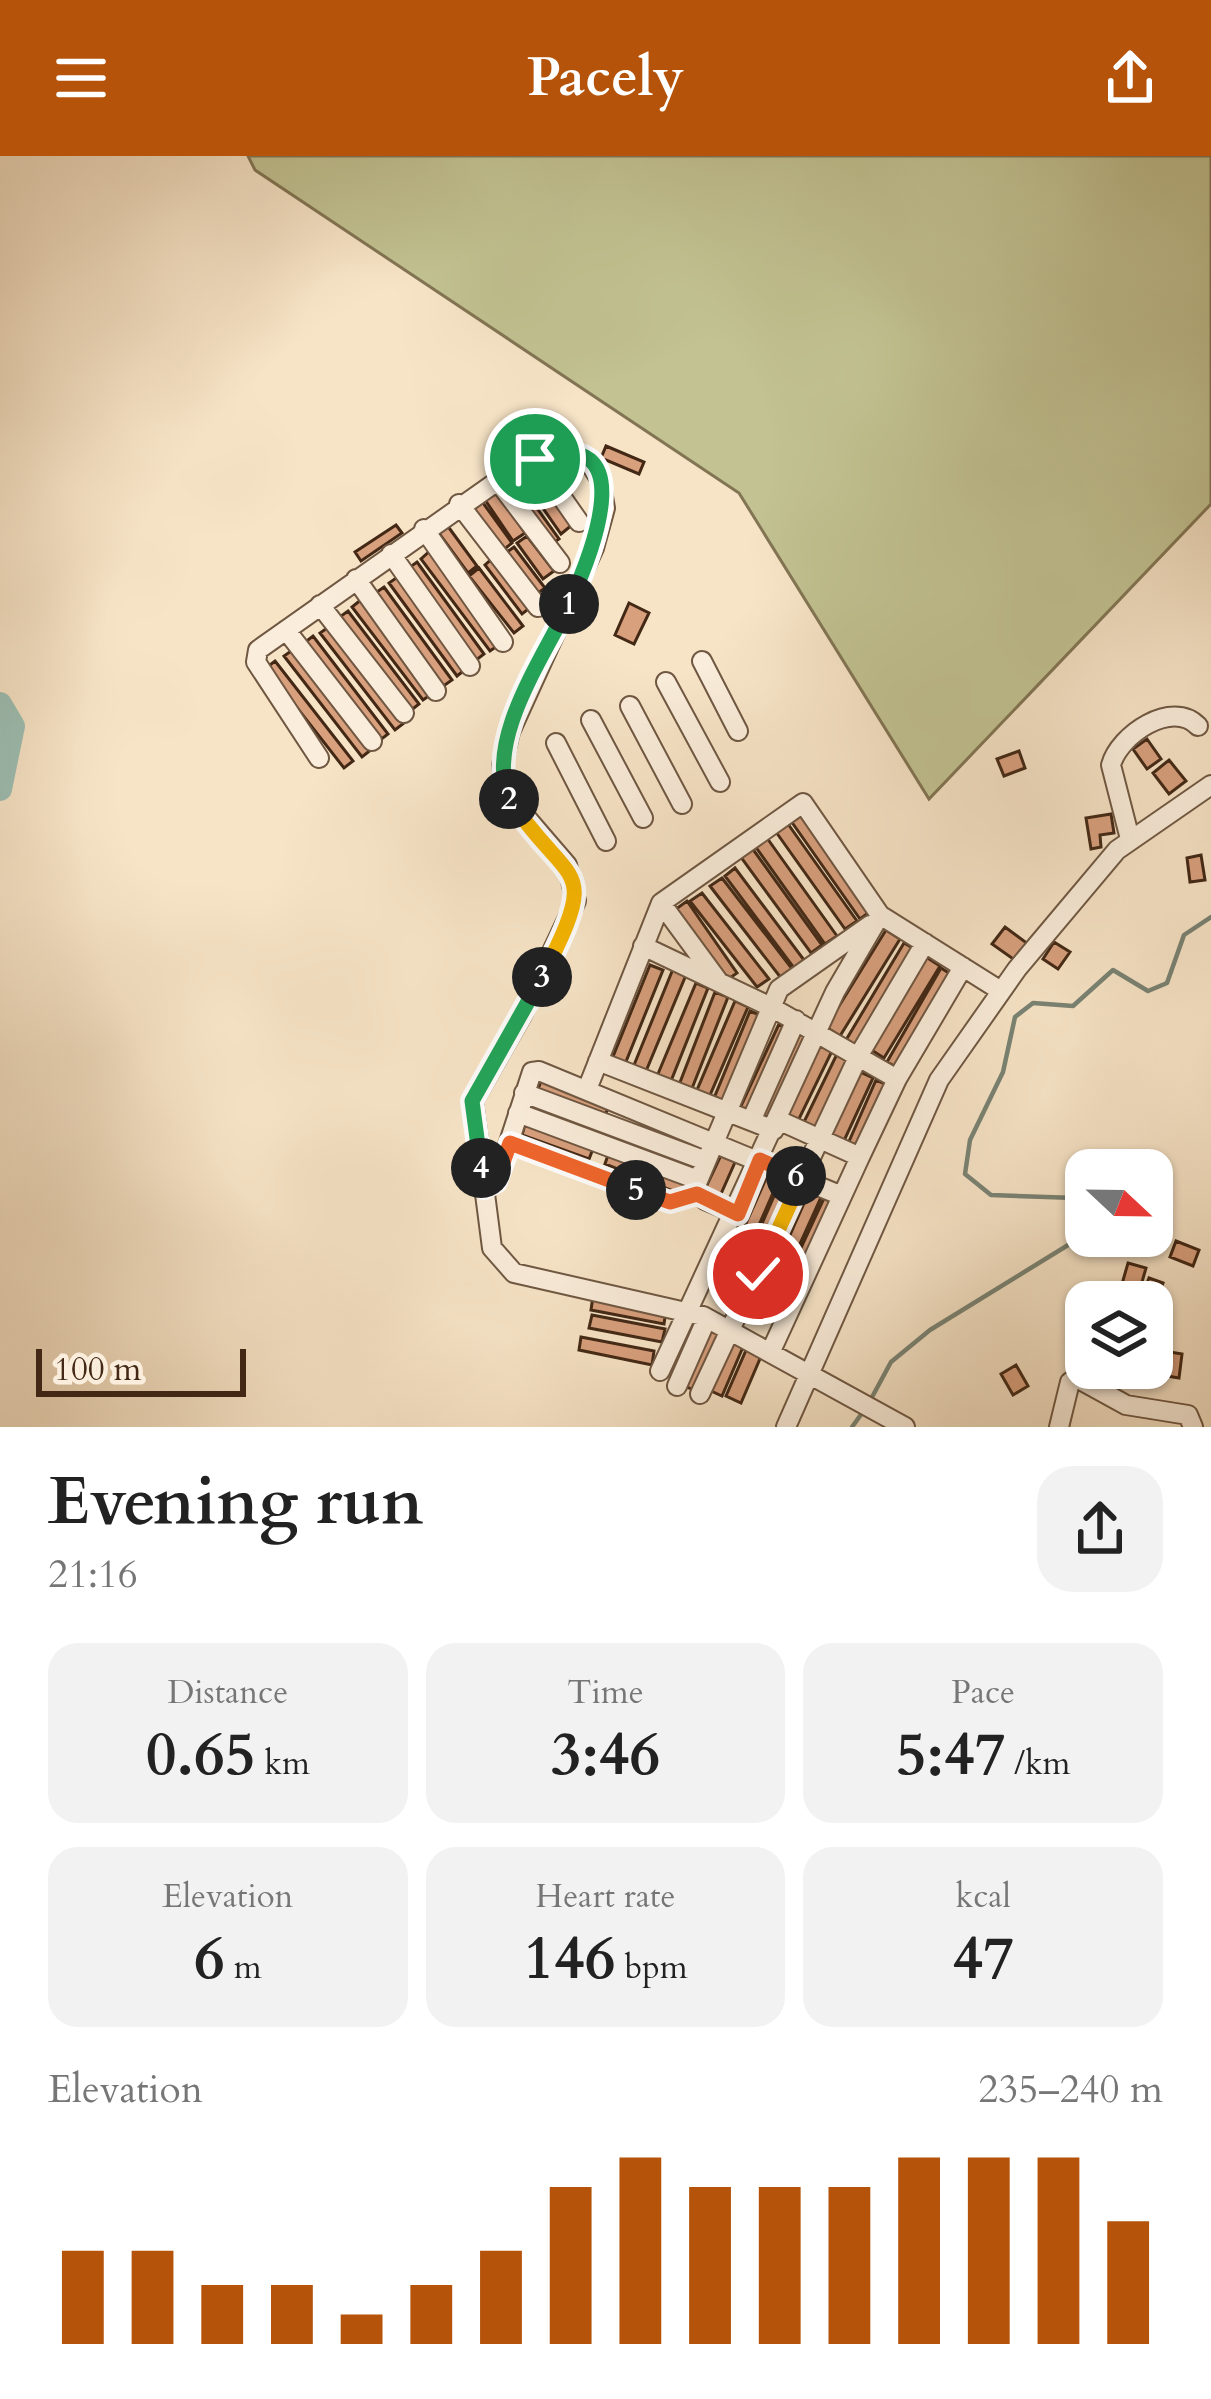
<!DOCTYPE html>
<meta charset="utf-8">
<style>
body{margin:0;font-family:Cardo,serif;background:#f2f2f2;color:#222;height:100vh;display:flex;flex-direction:column;font-size:45px;white-space:nowrap}
*{box-sizing:border-box;margin:0}
p{font-size:39px;color:#767676}
.icon{flex:none;width:66px;height:66px;fill:none;stroke:currentColor;stroke-width:2;stroke-linecap:round;stroke-linejoin:round}
.map{position:relative;height:1271px;overflow:hidden}
.panel{display:flex;flex-direction:column;background:#fff;flex:1}
.panel>*{flex:none}
.needle{width:78px;rotate:112deg}
.tools{position:absolute;left:1065px;top:993px;display:grid;gap:24px}
.tools a{display:grid;place-items:center;width:108px;height:108px;border-radius:24px;background:#fff;box-shadow:0 3px 9px #0004;font-size:60px}
.scale{position:absolute;left:36px;bottom:30px;width:210px;box-sizing:border-box;padding-left:12px;border:6px solid #422815;border-top:0;font-size:33px;line-height:42px;white-space:nowrap;color:#422815;-webkit-text-stroke:9px #faeddb;paint-order:stroke}
.pin{position:absolute;display:grid;place-items:center;width:102px;height:102px;color:#fff;margin:-51px;border:6px solid #fff;border-radius:50%;box-shadow:0 3px 12px #0007}
.km{position:absolute;width:60px;height:60px;margin:-30px;border-radius:50%;background:#222;color:#fff;font-size:33px;line-height:60px;text-align:center}
.round{display:grid;place-items:center;flex:none;width:126px;height:126px;border-radius:36px;background:#f2f2f2}
.overview{display:flex;align-items:center;justify-content:space-between;height:204px;padding:0 48px}
h1{font-size:66px;font-weight:600;line-height:90px}
.figures{display:grid;grid-template-columns:repeat(3,1fr);gap:18px;height:204px;padding:12px 48px}
.figures div{display:grid;align-content:center;border-radius:30px;background:#f2f2f2;text-align:center}
.figures b{font-size:60px;font-weight:600}
.figures small{font-size:33px;font-weight:400}
.figures p{font-size:33px}
.chart{height:336px;padding:24px 48px}
.chart p{display:flex;justify-content:space-between}
.chart svg{width:100%;height:216px;margin-top:12px;stroke:#b45309;stroke-width:6}
header{display:flex;justify-content:space-between;align-items:center;height:156px;padding:0 48px;background:#b45309;color:#fff;font-size:54px;font-weight:600}
.map>svg:first-child{display:block}
</style>
<header><svg class="icon" aria-label="menu" viewBox="0 0 24 24"><path d="M4 6h16M4 12h16M4 18h16"/></svg>Pacely<svg class="icon" aria-label="share" viewBox="0 0 24 24"><path d="M12 15V3M7 8l5-5 5 5M5 13v7h14v-7"/></svg></header>
<div class="map">
<svg width="1211" height="1271" viewBox="0 0 1211 1271">
<rect width="100%" height="100%" fill="#f7e4c7"/>
<filter id="stains"><feTurbulence type="fractalNoise" baseFrequency=".00167" numOctaves="4"/><feColorMatrix values="0 0 0 0 .2 0 0 0 0 .09 0 0 0 0 .02 0 0 0 .5 -.17"/></filter>
<radialGradient id="worn" r=".72"><stop offset=".6" stop-color="#630" stop-opacity="0"/><stop offset="1" stop-color="#630" stop-opacity=".3"/></radialGradient>
<path fill="#c2c292" stroke="#827554" stroke-width="3" d="M248 0H1211V348L929 643 739 337 255 14Z"/>
<g fill="none" stroke-linecap="round" stroke-linejoin="round">
<path stroke="#798374" stroke-width="4.5" d="M1086 1057 1076 1042 991 1039 965 1018 970 984 1003 916 1015 861 1033 847 1073 850 1113 814 1148 835 1167 827 1184 779 1211 761
M871 1243 891 1206 930 1174 1086 1078
M852 1271 865 1253"/>
<path stroke="#9dbfb4" stroke-width="24" d="M0 548 13 570 0 633"/>
</g>
<path fill="#d9a07e" stroke="#422815" stroke-width="3" d="M606 290 644 306 639 318 601 302Z
M533 313 572 369 561 378 521 321Z
M514 320 559 383 549 390 505 327Z
M493 330 525 377 513 385 481 338Z
M478 340 512 387 502 395 467 348Z
M444 365 477 410 468 417 435 372Z
M396 369 402 377 361 405 355 396Z
M527 380 554 415 543 423 517 387Z
M514 391 545 432 534 440 503 399Z
M431 394 500 488 490 495 421 403Z
M494 401 531 451 522 458 485 409Z
M417 406 484 498 475 505 406 414Z
M479 412 523 470 514 477 469 420Z
M399 420 467 512 457 520 389 427Z
M384 431 452 524 442 531 374 438Z
M362 443 433 537 423 544 352 451Z
M629 447 649 457 634 488 615 479Z
M348 455 419 548 409 556 337 463Z
M330 470 404 567 395 574 320 477Z
M313 480 388 578 379 585 304 487Z
M294 493 372 593 362 601 284 500Z
M275 505 353 605 344 612 266 512Z
M1147 583 1161 603 1147 613 1133 593Z
M1019 595 1025 612 1004 620 997 603Z
M1169 604 1186 625 1169 638 1153 617Z
M803 657 871 755 860 763 791 665Z
M1111 658 1114 677 1100 679 1101 691 1091 693 1086 662Z
M788 668 857 765 845 773 776 676Z
M767 682 837 780 825 788 755 690Z
M752 692 822 789 811 797 740 700Z
M1201 699 1205 724 1190 726 1187 702Z
M735 712 804 804 794 812 725 720Z
M722 722 793 814 781 822 710 730Z
M702 737 769 823 757 831 690 745Z
M687 745 737 817 726 825 676 753Z
M1005 771 1028 788 1016 805 992 788Z
M886 774 900 783 840 880 826 871Z
M1054 786 1070 796 1058 813 1043 803Z
M904 787 918 795 860 892 846 884Z
M926 801 940 810 884 902 870 893Z
M650 809 663 814 625 908 612 903Z
M941 812 952 819 898 912 887 906Z
M673 813 686 819 644 920 632 914Z
M696 827 708 832 669 930 655 925Z
M715 836 728 841 689 940 677 934Z
M735 845 748 851 707 946 694 941Z
M750 855 764 861 726 953 712 947Z
M779 868 789 872 750 957 740 952Z
M794 874 808 880 770 965 757 960Z
M820 887 833 893 797 967 784 960Z
M838 896 851 902 815 976 802 970Z
M860 916 873 922 843 987 830 981Z
M876 924 890 930 860 996 847 990Z
M541 925 609 949 605 960 537 936Z
M525 968 593 993 589 1003 522 979Z
M609 996 687 1028 683 1039 605 1008Z
M722 997 736 1004 720 1040 705 1033Z
M768 1018 779 1023 743 1106 731 1101Z
M782 1022 793 1027 757 1111 745 1106Z
M810 1034 822 1039 785 1121 774 1115Z
M825 1040 837 1046 800 1128 787 1122Z
M1176 1085 1199 1094 1193 1110 1170 1101Z
M1128 1107 1146 1112 1140 1133 1122 1128Z
M1149 1122 1163 1127 1152 1158V1146H1140Z
M593 1140 666 1155 664 1168 591 1154Z
M592 1159 665 1173 662 1186 589 1172Z
M705 1169 721 1176 696 1235 680 1228Z
M581 1181 654 1195 652 1209 579 1194Z
M728 1184 743 1191 722 1240 707 1233Z
M747 1192 762 1198 741 1247 726 1240Z
M1164 1195 1182 1198 1179 1222 1161 1219Z
M1016 1209 1028 1230 1013 1239 1001 1218Z"/>
<g fill="none" stroke-linecap="round" stroke-linejoin="round">
<g stroke="#6f5742" stroke-width="22">
<path id="minor" d="M535 303 579 366
M497 324 560 407
M459 348 538 451
M424 373 503 486
M391 398 470 510
M356 423 436 535
M320 449 404 557
M286 474 372 585
M702 505 738 575
M666 526 720 626
M630 550 682 648
M591 564 643 662
M556 587 606 685
M319 602 256 506 258 494 523 307 551 298 589 306 600 323 605 352 594 392 510 576 502 609 506 638 567 709 576 745 522 859 473 945 492 1092 514 1117 703 1160 905 1271
M1130 683 1111 609C1119 579 1172 543 1198 570
M661 747 719 826
M643 790 771 851 897 923
M598 905 774 974
M588 931 661 747 803 647 880 759 1001 835
M524 937 706 1005
M518 957 698 1024
M778 964 860 1001 897 923 963 811
M751 965 796 864
M510 987 670 1046 697 1038
M484 1032 496 1026 532 916 539 915 842 1040
M738 1058 705 1044 695 1032 779 833 870 769
M771 1195 860 1001
M660 1215 835 836 880 759
M677 1230 707 1162
M700 1238 859 899 925 787
M786 1271 939 924 1017 813 1117 694 1211 629
M1059 1271 1070 1226 1077 1222 1126 1249 1188 1259 1193 1271"/>
</g>
<use href="#minor" stroke="#faeddb" stroke-width="18"/>
</g>
<g fill="none" stroke-linecap="round" stroke-linejoin="round">
<g stroke="#fff" stroke-width="24">
<path id="split-1" d="M535 303C646 267 590 402 569 448"/>
</g>
<g stroke="#fff" stroke-width="24">
<path id="split-2" d="M509 643C485 583 544 501 569 448"/>
</g>
<g stroke="#fff" stroke-width="24">
<path id="split-3" d="M509 643C571 735 602 703 542 821"/>
</g>
<g stroke="#fff" stroke-width="24">
<path id="split-4" d="M481 1012 472 945 542 821"/>
</g>
<g stroke="#fff" stroke-width="24">
<path id="split-5" d="M481 1012 484 1032 496 1026 510 987 636 1034"/>
</g>
<g stroke="#fff" stroke-width="24">
<path id="split-6" d="M636 1034 670 1046 697 1038 738 1058 760 1004 796 1020"/>
</g>
<g stroke="#fff" stroke-width="24">
<path id="split-7" d="M758 1118 802 1022 796 1020"/>
</g>
<use href="#split-1" stroke="#22a559" stroke-width="15"/>
<use href="#split-2" stroke="#22a559" stroke-width="15"/>
<use href="#split-3" stroke="#f5b400" stroke-width="15"/>
<use href="#split-4" stroke="#22a559" stroke-width="15"/>
<use href="#split-5" stroke="#f0652b" stroke-width="15"/>
<use href="#split-6" stroke="#f0652b" stroke-width="15"/>
<use href="#split-7" stroke="#f5b400" stroke-width="15"/>
</g>
<rect width="100%" height="100%" filter="url(#stains)"/>
<rect width="100%" height="100%" fill="url(#worn)"/>
</svg>
<div class="tools">
<a><svg class="needle" viewBox="-14 -14 28 28"><path d="M0-13l5 13h-10z" fill="#e53935"/><path d="M0 13l5-13h-10z" fill="#767676"/></svg></a>
<a><svg class="icon" aria-label="layers" viewBox="0 0 24 24"><path d="M12 4l9 5-9 5-9-5zM3 14l9 5 9-5"/></svg></a>
</div>
<div class="scale">100 m</div>
<div class="pin" style="left:535px;top:303px;background:#1e9e55"><svg class="icon" aria-label="arrive" viewBox="0 0 24 24"><path d="M6 21V4h12l-3 4 3 4H6"/></svg></div>
<div class="pin" style="left:758px;top:1118px;background:#d93025"><svg class="icon" aria-label="check" viewBox="0 0 24 24"><path d="M5 12l5 5 9-10"/></svg></div>
<b class="km" style="left:569px;top:448px">1</b>
<b class="km" style="left:509px;top:643px">2</b>
<b class="km" style="left:542px;top:821px">3</b>
<b class="km" style="left:481px;top:1012px">4</b>
<b class="km" style="left:636px;top:1034px">5</b>
<b class="km" style="left:796px;top:1020px">6</b>
</div>
<section class="panel">
<div class="overview"><div><h1>Evening run</h1><p>21:16</p></div><a class="round"><svg class="icon" aria-label="share" viewBox="0 0 24 24"><path d="M12 15V3M7 8l5-5 5 5M5 13v7h14v-7"/></svg></a></div>
<div class="figures">
<div><p>Distance</p><b>0.65<small> km</small></b></div>
<div><p>Time</p><b>3:46</b></div>
<div><p>Pace</p><b>5:47<small> /km</small></b></div>
</div>
<div class="figures">
<div><p>Elevation</p><b>6<small> m</small></b></div>
<div><p>Heart rate</p><b>146<small> bpm</small></b></div>
<div><p>kcal</p><b>47</b></div>
</div>
<div class="chart"><p><span>Elevation</span>235–240 m</p>
<svg viewBox="0 0 160 44" preserveAspectRatio="none"><path d="M5 44V25M15 44V25M25 44V32M35 44V32M45 44V38M55 44V32M65 44V25M75 44V12M85 44V6M95 44V12M105 44V12M115 44V12M125 44V6M135 44V6M145 44V6M155 44V19"/></svg>
</div>
</section>
